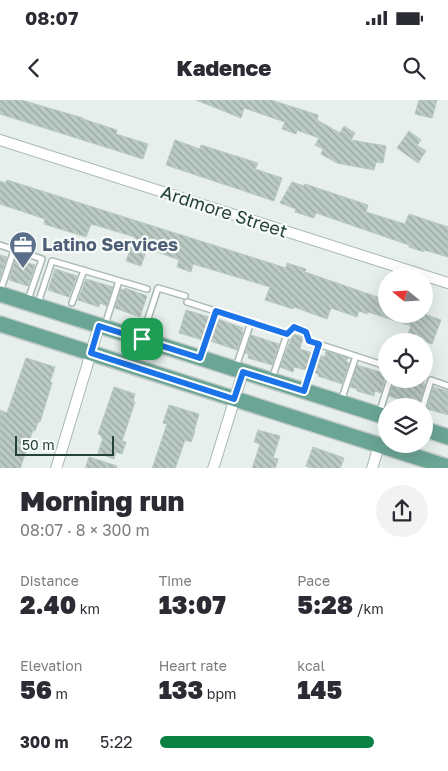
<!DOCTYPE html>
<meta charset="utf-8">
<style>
body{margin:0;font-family:"Golos Text",sans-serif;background:#f2f2f3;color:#2b2b33;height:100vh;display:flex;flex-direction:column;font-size:19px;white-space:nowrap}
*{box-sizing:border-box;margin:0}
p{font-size:16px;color:#7c7c81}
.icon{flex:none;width:28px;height:28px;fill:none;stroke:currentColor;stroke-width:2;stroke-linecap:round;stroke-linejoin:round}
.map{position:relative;height:368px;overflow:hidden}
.drawer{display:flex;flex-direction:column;background:#fff;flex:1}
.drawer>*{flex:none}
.needle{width:32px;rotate:288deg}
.buttons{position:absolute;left:378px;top:168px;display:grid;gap:10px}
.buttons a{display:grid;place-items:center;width:55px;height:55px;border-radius:50%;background:#fff;box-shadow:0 5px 20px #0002;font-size:25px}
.scale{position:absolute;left:15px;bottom:12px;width:99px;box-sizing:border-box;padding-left:5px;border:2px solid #24423a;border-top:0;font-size:14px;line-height:18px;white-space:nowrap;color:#24423a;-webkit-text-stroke:4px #f7fbf9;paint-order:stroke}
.pin{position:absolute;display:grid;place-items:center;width:42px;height:42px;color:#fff;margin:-21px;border-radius:10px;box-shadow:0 2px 8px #0006}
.round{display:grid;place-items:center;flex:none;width:52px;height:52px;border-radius:26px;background:#f2f2f3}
.summary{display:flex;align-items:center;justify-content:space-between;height:85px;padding:0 20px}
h1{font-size:28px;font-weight:800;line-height:38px}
.metrics{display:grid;grid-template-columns:repeat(3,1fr);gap:8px;height:85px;padding:5px 20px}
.metrics div{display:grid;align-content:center}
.metrics b{font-size:25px;font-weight:800}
.metrics small{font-size:14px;font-weight:400}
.metrics p{font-size:14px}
ul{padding:0 20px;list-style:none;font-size:16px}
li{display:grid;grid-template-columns:80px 60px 1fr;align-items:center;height:38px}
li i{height:12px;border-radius:6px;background:#0b8043}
.status{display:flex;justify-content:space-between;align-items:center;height:35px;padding:0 25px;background:#fff;direction:ltr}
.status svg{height:14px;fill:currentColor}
header{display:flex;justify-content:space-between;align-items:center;height:65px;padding:0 20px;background:#fff;font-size:22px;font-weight:800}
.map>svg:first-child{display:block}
</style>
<div class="status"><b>08:07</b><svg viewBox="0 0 49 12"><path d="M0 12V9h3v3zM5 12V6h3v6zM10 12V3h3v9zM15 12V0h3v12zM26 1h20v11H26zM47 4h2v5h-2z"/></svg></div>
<header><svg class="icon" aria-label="back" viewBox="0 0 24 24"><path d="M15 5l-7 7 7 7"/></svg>Kadence<svg class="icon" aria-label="search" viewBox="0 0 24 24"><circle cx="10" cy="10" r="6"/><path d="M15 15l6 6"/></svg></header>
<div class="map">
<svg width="448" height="369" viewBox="0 0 448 369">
<defs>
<pattern id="building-back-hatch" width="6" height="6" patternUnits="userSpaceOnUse" patternTransform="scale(1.25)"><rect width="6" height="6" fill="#bbcac4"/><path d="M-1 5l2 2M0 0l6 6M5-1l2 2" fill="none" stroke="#98a6a0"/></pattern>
</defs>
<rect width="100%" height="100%" fill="#e6efeb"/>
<path fill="url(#building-back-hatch)" stroke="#b8c9c2" d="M0 0H21L83 18V19L117 30 116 34 148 44 143 59 0 14Z
M196 0H271L318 15 317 20 340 33 344 26 355 33 351 40 386 46 383 63 376 62 374 70 337 63 321 54 323 49 315 45 319 38 297 30 296 34 282 29 285 22 244 8 241 18Z
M419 0H437L432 18 415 14Z
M409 31 421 40 417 45 426 51 418 63 397 48Z
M175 40 200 49 201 45 258 63 255 69 282 78 274 101 166 65Z
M7 80 286 168 287 163 306 169 305 172 386 200V214H425L441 220 432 244 407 236 411 226 368 212 367 214 359 211 357 217 331 208 327 219 294 207 293 209 265 200 270 187 193 164 191 172 177 167 179 160 147 148 141 166 126 161 135 137 91 124 86 137 44 124 45 119 0 104V81L6 83Z
M292 82 304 86 305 84 368 105 366 112 405 124 409 114 448 127V157L424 150V152L409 147V145L316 113 314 118 295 112 296 109 280 103Z
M0 155 7 157 0 178Z
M15 160 35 165 28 186 9 180Z
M55 169 77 176 69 197 48 190Z
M86 179 113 187 107 206 100 203 99 207 78 200Z
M125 188 147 196 140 217 115 208 121 189 124 190Z
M186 210 209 217 202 240 179 233Z
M218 219 243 228 241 232H243L237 250 210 241Z
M293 234 303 237 300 249 312 253 306 270 294 267 293 272 280 267Z
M251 235 279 244 272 265 248 258 249 254 245 253Z
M326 251 348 258 346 262 349 263 342 284 318 276 319 274 315 273 320 255 325 257Z
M26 258 55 267 50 282 52 283 40 322H38L35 331 33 330 20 369H0V310L7 313Z
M357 265 386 274 381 293 375 291 374 296 357 291V289L350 287Z
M394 279H425L423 284H425L419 305 389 296Z
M114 287 135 294 133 301 135 302 122 341 126 342 122 354 116 352 114 359 98 353 103 338H101L102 336 98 334Z
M433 287 448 291V315L427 309Z
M169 305 199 314 194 331H195L191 342 185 340 175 369H152L167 324 163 323Z
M258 330 280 336 273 358 278 359 275 369H252L260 344 254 342Z
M313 347 344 358 340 369H313L306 366Z
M89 357 117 366 116 369H85Z"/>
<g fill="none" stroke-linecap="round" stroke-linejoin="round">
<g stroke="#a8b8b2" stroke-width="8">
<path id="service" d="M0 145 42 159 28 200
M0 192 14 150
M187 202 287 234 294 227 306 231 309 241 386 266
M38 203 52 161 147 189
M72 203 84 170
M105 225 119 181
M142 237 158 188 185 196
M201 255 216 211
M236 267 251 222
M272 279 287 234
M305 289 319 244
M341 301 356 256
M423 306 431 280 448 286
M379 314 390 279"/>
</g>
<g stroke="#a8b8b2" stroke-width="12">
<path id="minor" d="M0 40 448 183
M56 369 99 226
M213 369 243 272
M372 369 379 345"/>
</g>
<g stroke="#c2cac8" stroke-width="18">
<path id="primary" d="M0 194 386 317
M0 224 448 367
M424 329 448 337"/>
</g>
<use href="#service" stroke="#fff" stroke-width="5"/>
<use href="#minor" stroke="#fff" stroke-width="10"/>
<use href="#primary" stroke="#6aa596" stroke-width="15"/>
</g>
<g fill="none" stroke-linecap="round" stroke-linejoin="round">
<g stroke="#fff" stroke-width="10">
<path id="route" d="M216 211 287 234 294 227 306 232 309 241 319 244 304 291 243 272 234 299 91 253 99 226 200 258Z"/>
</g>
<use href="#route" stroke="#1a73e8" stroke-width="6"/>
</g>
<defs>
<g id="office-pin" transform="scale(1.4375)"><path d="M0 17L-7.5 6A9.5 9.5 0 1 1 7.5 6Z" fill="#5c6f8a" stroke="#f7fbf9"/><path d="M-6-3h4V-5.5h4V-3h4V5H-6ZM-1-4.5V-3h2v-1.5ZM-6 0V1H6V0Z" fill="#fff"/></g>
</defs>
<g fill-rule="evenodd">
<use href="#office-pin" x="23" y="145"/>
</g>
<g text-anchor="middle" stroke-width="4.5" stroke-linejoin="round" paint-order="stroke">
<g font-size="18" fill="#24423a" stroke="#f7fbf9">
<text transform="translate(224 112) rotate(18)" y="6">Ardmore Street</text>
</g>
<g font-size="18" font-weight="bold" fill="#4e5e75" stroke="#f7fbf9" text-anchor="start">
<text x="42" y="151">Latino Services</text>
</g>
</g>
</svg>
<div class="buttons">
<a><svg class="needle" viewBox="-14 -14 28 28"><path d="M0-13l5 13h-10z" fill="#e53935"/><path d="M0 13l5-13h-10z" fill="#7c7c81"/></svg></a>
<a><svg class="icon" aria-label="locate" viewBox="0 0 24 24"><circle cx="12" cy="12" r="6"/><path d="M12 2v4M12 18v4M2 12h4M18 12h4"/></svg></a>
<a><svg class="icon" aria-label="layers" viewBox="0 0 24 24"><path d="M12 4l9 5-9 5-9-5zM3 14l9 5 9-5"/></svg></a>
</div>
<div class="scale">50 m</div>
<div class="pin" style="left:142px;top:239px;background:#1e9e55"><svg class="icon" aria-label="arrive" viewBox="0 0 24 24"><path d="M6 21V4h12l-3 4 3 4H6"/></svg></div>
</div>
<section class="drawer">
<div class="summary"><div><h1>Morning run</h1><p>08:07 · 8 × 300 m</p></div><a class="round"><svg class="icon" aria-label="share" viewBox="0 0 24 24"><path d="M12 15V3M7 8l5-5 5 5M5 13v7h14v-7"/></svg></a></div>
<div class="metrics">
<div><p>Distance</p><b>2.40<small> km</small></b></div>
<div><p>Time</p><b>13:07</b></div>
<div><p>Pace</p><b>5:28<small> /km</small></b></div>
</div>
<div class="metrics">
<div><p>Elevation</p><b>56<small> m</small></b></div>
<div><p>Heart rate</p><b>133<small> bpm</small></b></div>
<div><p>kcal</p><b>145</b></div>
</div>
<ul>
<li><b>300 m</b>5:22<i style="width:80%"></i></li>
</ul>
</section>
